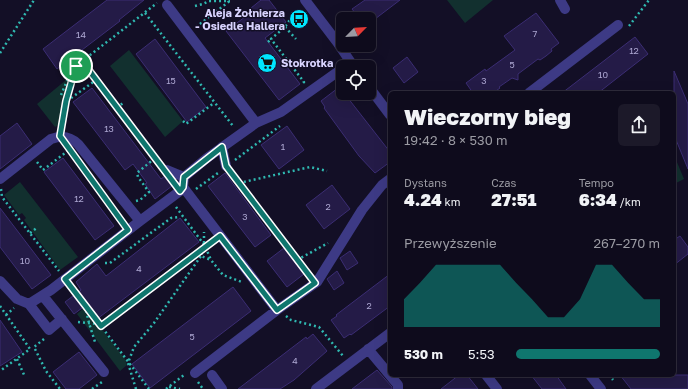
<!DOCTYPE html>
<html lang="pl">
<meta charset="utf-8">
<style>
body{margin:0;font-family:"Golos Text",sans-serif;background:#1c1929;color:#f1f3f6;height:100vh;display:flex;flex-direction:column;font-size:15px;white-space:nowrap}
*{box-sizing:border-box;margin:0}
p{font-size:13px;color:#9b9ba3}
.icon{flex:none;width:22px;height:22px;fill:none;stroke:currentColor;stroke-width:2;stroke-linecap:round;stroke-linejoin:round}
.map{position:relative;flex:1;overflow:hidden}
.side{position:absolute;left:388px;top:91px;width:288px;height:286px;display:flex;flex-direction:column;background:#0e0b1c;border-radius:6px;box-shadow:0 4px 16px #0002,0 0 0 1px #2e2b3b}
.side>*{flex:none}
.needle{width:26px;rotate:66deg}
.controls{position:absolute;left:336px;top:12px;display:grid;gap:8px}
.controls a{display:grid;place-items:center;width:40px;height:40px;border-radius:6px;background:#0e0b1c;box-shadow:0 4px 16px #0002,0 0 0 1px #2e2b3b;font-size:20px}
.pin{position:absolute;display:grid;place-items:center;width:34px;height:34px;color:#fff;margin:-17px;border:2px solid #fff;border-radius:50%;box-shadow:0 1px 4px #0007}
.round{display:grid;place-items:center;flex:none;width:42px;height:42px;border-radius:6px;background:#1c1929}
.head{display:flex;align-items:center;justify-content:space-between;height:68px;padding:0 16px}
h1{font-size:22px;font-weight:800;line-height:30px}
.figures{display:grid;grid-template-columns:repeat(3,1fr);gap:6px;height:68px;padding:4px 16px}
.figures div{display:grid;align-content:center}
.figures b{font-size:17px;font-weight:800}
.figures small{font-size:11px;font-weight:400}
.figures p{font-size:11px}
.chart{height:112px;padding:8px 16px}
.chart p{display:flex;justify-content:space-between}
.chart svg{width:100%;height:72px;margin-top:4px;fill:#0f766e;opacity:.7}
ul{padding:0 16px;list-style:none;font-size:13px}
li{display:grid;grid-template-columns:64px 48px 1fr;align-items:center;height:30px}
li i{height:10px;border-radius:5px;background:#0f766e}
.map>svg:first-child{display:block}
</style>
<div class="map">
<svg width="688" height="389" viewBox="0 0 688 389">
<rect width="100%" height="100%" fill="#130f26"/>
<path fill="#12302f" d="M447 0H493L465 23Z
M129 50 183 121 165 137 110 66Z
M66 80 69 83 60 124 55 127 37 104Z
M674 155 684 179 674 184Z
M20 182 78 257 60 270 24 220 26 218 22 213 19 215 4 195Z
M85 307 125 359 127 365 120 371 77 314Z"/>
<path fill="#241b47" stroke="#3b2d73" d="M107 0H144L119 20 120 21 57 69 43 49Z
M261 0H269L286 22 265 38 300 84 279 100 226 31 253 11 251 8Z
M365 0H400L375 19H360L352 9Z
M536 13 559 43 551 49 552 51 546 56 540 60 538 59 518 74V80L512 78 499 87 500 88 493 93H473L466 83 485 69 486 71 515 50 504 36Z
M635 37 648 54 598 93H562Z
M155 39 206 107 187 122 136 54Z
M407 57 418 72 404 83 393 68Z
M674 71 688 104V169L674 135Z
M92 88 161 179 165 176 172 186 155 199 145 184 147 183 133 164 125 170 73 102Z
M338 88 342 93H344L390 152V162L375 173 359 156 324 108 325 107 321 101Z
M17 123 32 144 0 169V136Z
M287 126 304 150 279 169 261 145Z
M63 158 114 226 95 240 44 172Z
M225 173 271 235 255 247 208 186Z
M332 185 350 209 324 229 306 205Z
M0 208 51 275 32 289 0 247Z
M180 218 199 242 97 319 86 305 74 314 65 302 81 290 76 282 97 264 106 276Z
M680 236 688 247V254L674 265V240Z
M284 248 304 274 287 287 267 261Z
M350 251 358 263 347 270 340 258Z
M337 271 344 283 334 290 327 279Z
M390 274V306L351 335 350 334 344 338 331 320 337 316 336 315Z
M233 287 251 311 150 388 132 364Z
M0 320 22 352 0 366Z
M313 334 327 351 294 380 280 389H238L306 337 307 339Z
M79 352 97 375 79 389H66L53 372Z
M377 370 392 387V389H352Z
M459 375H467L478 389H441Z
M531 375H556L566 389H542Z
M620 375H688V389H631Z"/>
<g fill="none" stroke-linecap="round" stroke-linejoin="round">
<path stroke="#2fb8b0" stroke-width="2.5" stroke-dasharray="2 3" stroke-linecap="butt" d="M195 6 203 4 209 1H230
M295 12 285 27 271 39 304 82 303 83
M145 13 233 126
M629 26 649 0
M196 27 231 0
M285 27 296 39
M268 42 271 39
M0 53 34 0
M81 61 160 165
M61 95 69 76 73 72
M67 101 96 80
M117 108 123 103
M183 121 186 124 214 103
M62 127 76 66 157 3
M235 160 280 126
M37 162 43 170 69 150
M233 175 309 276
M239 183 310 167 327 171
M96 186 122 222
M1 189 2 197 59 271
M196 189 218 173
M136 201 140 200 149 192 138 177 137 173 155 158
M176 207 205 246 211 260 223 275 242 282
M30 233 38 227
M204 243V232
M203 248 201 256 211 260
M297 260 328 243
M105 263H110L171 218 179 217
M72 288 149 389
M0 306 30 349 0 371
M85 306 89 323 95 342
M6 315 14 308
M286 316 291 320 319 327 343 356
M78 322 99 324
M101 326 212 242
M44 339 34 347 46 371 60 389
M17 359 25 377
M609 375 613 380
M198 382 203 389
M169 387 180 389
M92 389 102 382
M136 389 128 363 134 347 154 323 201 256
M166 389 184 375"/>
<path stroke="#3d3a85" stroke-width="10" d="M305 0 337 42 354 67
M560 0 565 9
M167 5 256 123
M369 87 390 115
M529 93 618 25
M222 147 226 166
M167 170 184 177
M0 179 51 139C62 135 70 136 78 144L140 221
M183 187 277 310
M0 281 17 299 29 304 49 330 62 319
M43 296 104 372
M29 304 51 290 140 221 180 191 183 187 184 177 207 158 256 123 281 112 343 68
M368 349 398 385V389
M195 373 277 310 317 282 362 210 382 185 390 179
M212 375 222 389
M486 375 497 389
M590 375 601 389
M316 389 390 333"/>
</g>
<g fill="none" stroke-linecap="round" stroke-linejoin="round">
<g stroke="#fff" stroke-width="8">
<path id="route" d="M82 61 180 191 183 187 184 177 222 147 226 166 315 283 277 310 220 236 101 326 65 279 128 230 60 136 66 101 76 66Z"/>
</g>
<use href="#route" stroke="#0f766e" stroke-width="5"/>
</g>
<defs>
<g id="bus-disc" transform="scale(1)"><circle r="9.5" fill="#00e5ff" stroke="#130f26"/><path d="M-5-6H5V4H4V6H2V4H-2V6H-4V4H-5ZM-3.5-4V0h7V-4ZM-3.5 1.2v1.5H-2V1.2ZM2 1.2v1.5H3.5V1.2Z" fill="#111"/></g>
<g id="supermarket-disc" transform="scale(1)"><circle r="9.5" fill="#00e5ff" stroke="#130f26"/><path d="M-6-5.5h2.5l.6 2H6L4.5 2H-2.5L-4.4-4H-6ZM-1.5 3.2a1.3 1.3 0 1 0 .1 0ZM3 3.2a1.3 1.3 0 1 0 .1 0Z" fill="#111"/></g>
</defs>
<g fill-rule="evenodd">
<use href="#bus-disc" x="299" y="19"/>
<use href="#supermarket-disc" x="267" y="63"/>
</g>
<g text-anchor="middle" stroke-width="3" stroke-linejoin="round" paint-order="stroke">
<g font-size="9" fill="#aca6d1">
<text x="535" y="37">7</text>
<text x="81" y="38">14</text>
<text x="634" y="54">12</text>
<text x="512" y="68">5</text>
<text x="603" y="78">10</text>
<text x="171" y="84">15</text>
<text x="484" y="84">3</text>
<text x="109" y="132">13</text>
<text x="283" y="150">1</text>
<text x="79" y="202">12</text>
<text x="328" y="210">2</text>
<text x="245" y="220">3</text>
<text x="25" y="264">10</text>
<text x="139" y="272">4</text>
<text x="369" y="309">2</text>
<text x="192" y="340">5</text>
<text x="295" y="364">4</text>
</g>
<g font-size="11" font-weight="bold" fill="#d9d4ff" stroke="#130f26" text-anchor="end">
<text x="285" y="17">Aleja Żołnierza<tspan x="285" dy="13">- Osiedle Hallera</tspan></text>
<text x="281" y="67" text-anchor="start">Stokrotka</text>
</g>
</g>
</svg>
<div class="controls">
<a><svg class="needle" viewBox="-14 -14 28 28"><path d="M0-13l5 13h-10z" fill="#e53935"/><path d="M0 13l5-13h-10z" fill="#9b9ba3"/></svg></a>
<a><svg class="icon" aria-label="locate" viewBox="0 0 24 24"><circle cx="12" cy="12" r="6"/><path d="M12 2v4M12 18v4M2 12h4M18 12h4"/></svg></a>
</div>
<div class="pin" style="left:76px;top:66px;background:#1e9e55"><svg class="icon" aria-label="arrive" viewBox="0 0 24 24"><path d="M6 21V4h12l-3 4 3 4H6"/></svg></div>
<section class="side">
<div class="head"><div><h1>Wieczorny bieg</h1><p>19:42 · 8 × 530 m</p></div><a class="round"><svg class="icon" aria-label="share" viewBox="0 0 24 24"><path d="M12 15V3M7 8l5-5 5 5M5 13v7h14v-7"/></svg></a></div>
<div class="figures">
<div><p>Dystans</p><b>4.24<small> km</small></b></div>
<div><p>Czas</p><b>27:51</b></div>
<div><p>Tempo</p><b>6:34<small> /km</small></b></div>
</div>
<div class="chart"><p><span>Przewyższenie</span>267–270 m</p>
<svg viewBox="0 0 160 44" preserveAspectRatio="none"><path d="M0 44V27L10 17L20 6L30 6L40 6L50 6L60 6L70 17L80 27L90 38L100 38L110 27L120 6L130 6L140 17L150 27L160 27V44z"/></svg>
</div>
<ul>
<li><b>530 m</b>5:53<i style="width:100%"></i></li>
</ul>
</section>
</div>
